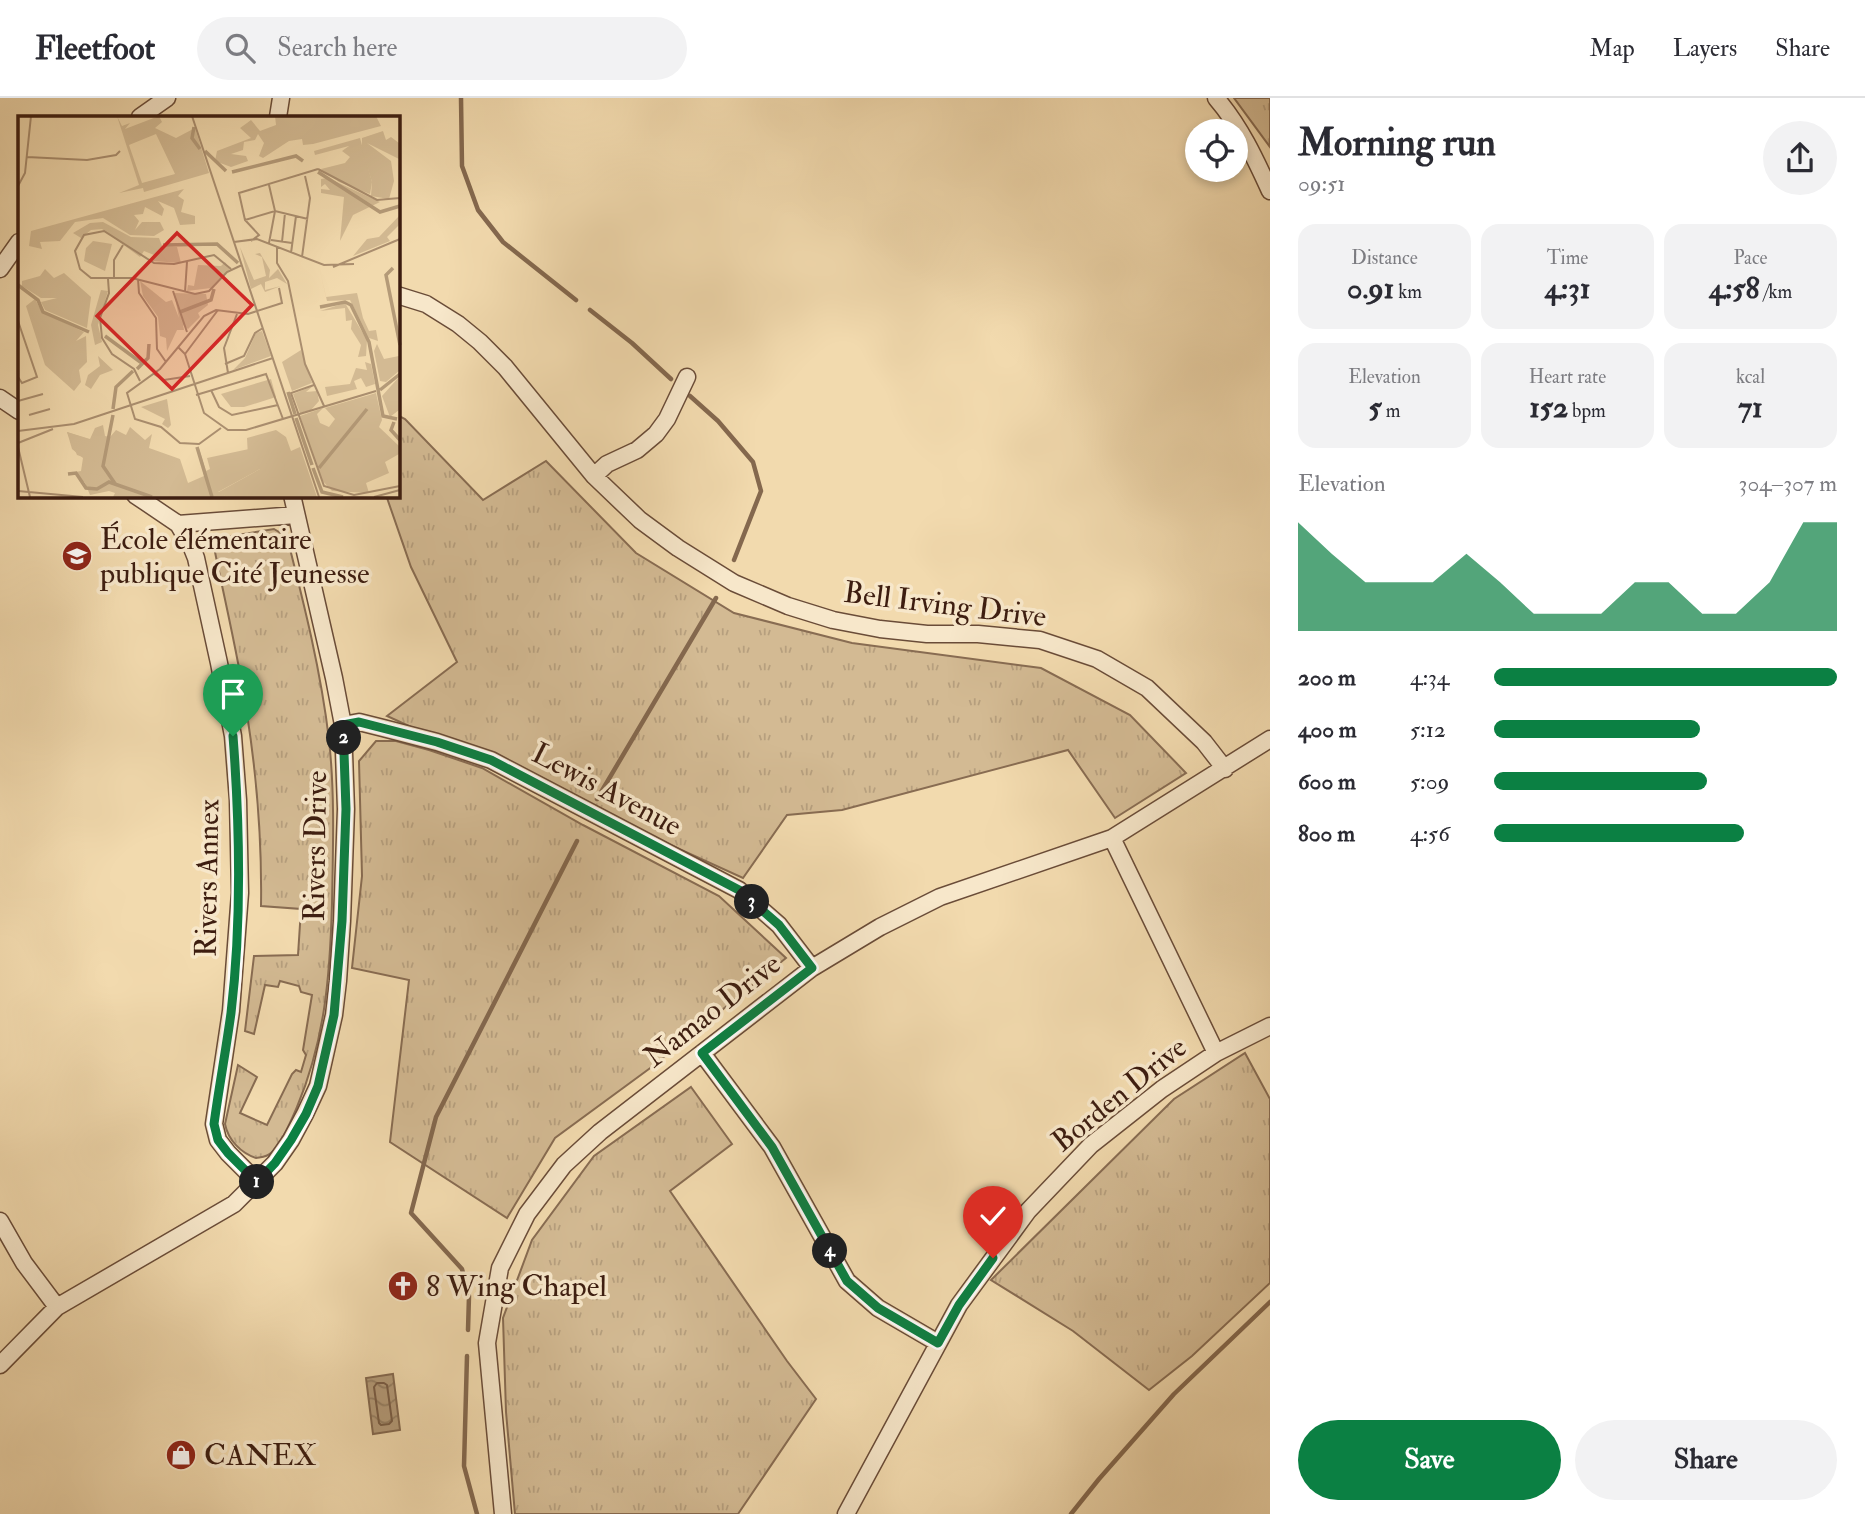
<!DOCTYPE html>
<meta charset="utf-8">
<style>
body{margin:0;font-family:"IM FELL Double Pica",serif;background:#f2f2f3;color:#2b2b33;height:100vh;display:flex;flex-direction:column;font-size:26px;white-space:nowrap}
*{box-sizing:border-box;margin:0}
p{font-size:23px;color:#7c7c81}
.icon{flex:none;width:38px;height:38px;fill:none;stroke:currentColor;stroke-width:2;stroke-linecap:round;stroke-linejoin:round}
.map{position:relative;flex:1;overflow:hidden}
.side{display:flex;flex-direction:column;background:#fff;width:595px}
.side>*{flex:none}
.fabs{position:absolute;left:1185px;top:21px;display:grid;gap:14px}
.fabs a{display:grid;place-items:center;width:63px;height:63px;border-radius:50%;background:#fff;box-shadow:0 4px 10px #0003;font-size:35px}
.pin{position:absolute;display:grid;place-items:center;width:60px;height:60px;color:#fff;margin:-72px -30px;border-radius:50% 50% 50% 0;rotate:-45deg;box-shadow:0 0 7px #0007}
.pin .icon{rotate:45deg}
.km{position:absolute;width:35px;height:35px;margin:-18px;border-radius:50%;background:#222;color:#fff;font-size:19px;line-height:35px;text-align:center}
.round{display:grid;place-items:center;flex:none;width:74px;height:74px;border-radius:37px;background:#f2f2f3}
.summary{display:flex;align-items:center;justify-content:space-between;height:119px;padding:0 28px}
h1{font-size:38px;font-weight:800;line-height:52px}
.stats{display:grid;grid-template-columns:repeat(3,1fr);gap:10px;height:119px;padding:7px 28px}
.stats div{display:grid;align-content:center;border-radius:18px;background:#f2f2f3;text-align:center}
.stats b{font-size:30px;font-weight:800}
.stats small{font-size:19px;font-weight:400}
.stats p{font-size:19px}
.chart{height:196px;padding:14px 28px}
.chart p{display:flex;justify-content:space-between}
.chart svg{width:100%;height:126px;margin-top:7px;fill:#0b8043;opacity:.7}
.button{display:flex;gap:14px;margin-top:auto;padding:14px 28px}
.button a{flex:1;height:80px;border-radius:42px;background:#0b8043;color:#fff;font-size:28px;font-weight:800;line-height:80px;text-align:center}
.button a+a{background:#f2f2f3;color:#2b2b33}
ul{padding:0 28px;list-style:none;font-size:23px}
li{display:grid;grid-template-columns:112px 84px 1fr;align-items:center;height:52px}
li i{height:18px;border-radius:9px;background:#0b8043}
header{display:flex;align-items:center;gap:42px;box-sizing:border-box;height:98px;padding:0 35px;background:#fff;border-bottom:2px solid #e1e1e2}
header strong{font-size:33px}
nav{display:flex;gap:38px;margin-inline-start:auto;font-size:24px}
.search{width:490px;height:63px;background:#f2f2f3;display:flex;align-items:center;gap:18px;box-sizing:border-box;padding:0 24px;border-radius:38px;color:#7c7c81;font-size:26px}
main{display:flex;flex:1;min-height:0}
.map>svg:first-child{display:block}
</style>
<header>
<strong>Fleetfoot</strong>
<div class="search"><svg class="icon" aria-label="search" viewBox="0 0 24 24"><circle cx="10" cy="10" r="6"/><path d="M15 15l6 6"/></svg>Search here</div>
<nav><a>Map</a><a>Layers</a><a>Share</a></nav>
</header>
<main>
<div class="map">
<svg width="1270" height="1416" viewBox="0 0 1270 1416">
<defs>
<pattern id="grass-tufts" width="24" height="20" patternUnits="userSpaceOnUse" patternTransform="scale(1.75)"><rect width="24" height="20" fill="#d3ba93"/><path d="M3 7l-1-3M5 7V3M7 7l1-3M15 17l-1-3M17 17v-4M19 17l1-3" fill="none" stroke="#b69f7e"/></pattern>
<pattern id="water-waves" width="16" height="10" patternUnits="userSpaceOnUse" patternTransform="scale(1.75)"><rect width="16" height="10" fill="#b49a78"/><path d="M0 5q4-4 8 0t8 0" fill="none" stroke="#947d61"/></pattern>
</defs>
<rect width="100%" height="100%" fill="#f2daae"/>
<filter id="stains"><feTurbulence type="fractalNoise" baseFrequency=".00286" numOctaves="4"/><feColorMatrix values="0 0 0 0 .2 0 0 0 0 .09 0 0 0 0 .02 0 0 0 .5 -.17"/></filter>
<radialGradient id="worn" r=".72"><stop offset=".6" stop-color="#630" stop-opacity="0"/><stop offset="1" stop-color="#630" stop-opacity=".3"/></radialGradient>
<path fill="url(#grass-tufts)" stroke="#886c52" stroke-width="2" d="M1234 0H1270V49Z
M397 317 405 321 483 402 546 363 636 455 734 515 852 545 1041 570 1130 617 1186 675 1115 720 1068 652 842 712 787 717 743 780 387 618 457 564 411 469 386 397H397Z
M274 431 287 439C304 506 321 573 329 642 335 696 333 751 332 806 330 878 325 942 297 1009 292 1021 281 1047 271 1055 267 1059 261 1059 256 1060 241 1055 228 1042 225 1026L238 967 257 979 240 1015 267 1027 292 976 296 972 301 974 306 957 303 952 312 897 301 894 299 888 280 883 278 889 265 887 254 936 245 933 254 858 298 857 301 811 261 808C262 744 257 680 247 616 239 562 226 508 215 454L217 444 225 439Z
M376 643H396L429 652 482 670 583 727 719 798 786 860 653 968 555 1040 507 1120 390 1044 409 882 352 870 362 778 359 663Z
M1245 955 1270 1001V1185L1192 1258 1149 1292 1073 1233 991 1182 1174 1001Z
M691 989 732 1046 670 1093 787 1263 816 1301 738 1416H515L506 1314 503 1220 532 1142 594 1058Z"/>
<path fill="url(#water-waves)" stroke="#84684e" stroke-width="2" d="M393 1276 400 1332 373 1336 366 1280Z"/>
<g fill="none" stroke-linecap="round" stroke-linejoin="round">
<path stroke="#785c44" stroke-width="2" d="M377 1285H384L387 1287 392 1323 389 1326 381 1327 379 1325 374 1289Z"/>
<path stroke="#84684e" stroke-width="4.5" d="M461 0 462 68 478 112 503 144 576 202
M590 212 632 245 671 281
M690 298 718 323 753 364 761 393 734 462
M597 701 716 500
M468 1232 469 1198 462 1171 411 1115 436 1019 577 743
M467 1258 464 1368 477 1416
M1071 1416 1099 1381 1174 1296 1270 1204"/>
<g stroke="#6a4c38" stroke-width="19">
<path id="street" d="M1216 0C1240 28 1255 60 1270 93
M140 19 167 0
M278 19 281 0
M0 171 19 144
M397 197 426 206 458 226 480 244 505 269 594 378 640 422 678 450 734 485 788 508 833 522 880 531 927 536H978L1040 542 1097 561 1147 590 1204 644 1225 671
M0 300 19 313
M594 378 607 366 637 352 656 336 667 321 687 279
M135 397 178 426 296 417
M178 426 192 450 196 460 219 565 233 638 238 702 240 795 231 913 214 1026 218 1042 228 1055 257 1084
M343 627 359 624 383 630 437 644 491 662 739 792 779 827 812 870
M1112 740 1216 955
M702 955 772 1049 847 1183 878 1210 938 1245
M0 1123 24 1165 57 1209
M0 1267 57 1209 234 1106 275 1065 291 1042 305 1016 318 988 334 917 338 883 342 823 346 711 343 627 334 580 292 397
M503 1416 487 1245 500 1170 527 1116 564 1067 600 1034 812 870 880 829 940 799 1112 740 1270 641
M846 1416 959 1207 1028 1113 1091 1047 1162 991 1216 955 1270 928"/>
</g>
<use href="#street" stroke="#f7e7ca" stroke-width="16"/>
</g>
<g fill="none" stroke-linecap="round" stroke-linejoin="round">
<g stroke="#fff" stroke-width="14">
<path id="route" d="M233 638C240 730 242 823 231 915 226 952 219 989 214 1026L218 1042 228 1055 257 1084 275 1065 291 1042 306 1016 318 988 334 917 342 823 346 711 343 627 359 624 437 644 491 662 739 792 779 827 812 870 702 955 772 1049 847 1183 878 1210 938 1245 959 1207 993 1160"/>
</g>
<use href="#route" stroke="#0b8043" stroke-width="9"/>
</g>
<defs>
<g id="school-disc" transform="scale(1.575)"><circle r="9.5" fill="#8f2418" stroke="#f7e7ca"/><path d="M0-5L7-2L0 1L-7-2ZM-4 1L0 2.5L4 1V4Q0 6-4 4Z" fill="#fff"/></g>
<g id="church-disc" transform="scale(1.575)"><circle r="9.5" fill="#8f2418" stroke="#f7e7ca"/><path d="M-1.2-6h2.4v3.5h3.3v2.4h-3.3V6h-2.4V-.1h-3.3v-2.4h3.3Z" fill="#fff"/></g>
<g id="shop-disc" transform="scale(1.575)"><circle r="9.5" fill="#8f2418" stroke="#f7e7ca"/><path d="M-5-2.5h2.3a2.7 3.5 0 0 1 5.4 0H5L5.5 6h-11ZM-1.5-2.5h3a1.5 2.3 0 0 0-3 0Z" fill="#fff"/></g>
</defs>
<g fill-rule="evenodd">
<use href="#school-disc" x="77" y="458"/>
<use href="#church-disc" x="403" y="1188"/>
<use href="#shop-disc" x="181" y="1357"/>
</g>
<g text-anchor="middle" stroke-width="7" stroke-linejoin="round" paint-order="stroke">
<g font-size="30" fill="#3d1d10" stroke="#f7e7ca" text-anchor="start">
<text x="100" y="451">École élémentaire<tspan x="100" dy="34">publique Cité Jeunesse</tspan></text>
<text x="426" y="1198">8 Wing Chapel</text>
<text x="204" y="1367">CANEX</text>
</g>
<g font-size="30" fill="#3d1d10" stroke="#f7e7ca">
<text transform="translate(945 506) rotate(7)" y="10">Bell Irving Drive</text>
<text transform="translate(607 691) rotate(28)" y="10">Lewis Avenue</text>
<text transform="translate(315 748) rotate(-89)" y="10">Rivers Drive</text>
<text transform="translate(207 780) rotate(-89)" y="10">Rivers Annex</text>
<text transform="translate(712 912) rotate(-38)" y="10">Namao Drive</text>
<text transform="translate(1119 996) rotate(-39)" y="10">Borden Drive</text>
</g>
</g>
<g transform="translate(18 18)">
<rect width="382" height="382" fill="#f2daae"/>
<path d="M342 22 354 66 352 78 321 66 303 53 327 47 332 41 324 35 331 30 297 39 296 35ZM85 106 113 121 141 122 144 130 159 131 163 147 135 145 136 139 126 135 122 141 84 113 73 114 63 122 55 117 72 107ZM75 125 94 128 87 155 66 145 68 132ZM222 131 236 164 248 160 244 141 237 138 242 137 252 154 251 162 260 153 269 168 259 162 247 166V174L263 170 247 176 243 168 233 173ZM207 146 212 153 193 172 169 175 170 169 176 170 180 149 203 150ZM301 150 308 181 339 177 345 202 351 215 358 214 360 225 351 222 332 184 309 185ZM122 165 148 186 154 184 161 202 156 177 188 178 190 189 180 197 182 201 170 213 165 209 166 214H159L149 235 148 222 142 220 140 201 125 180ZM83 174 90 175 80 209 84 226 77 229 73 209ZM327 187 349 224 348 240 340 241 343 229 333 213 334 204 328 205 327 192 302 195ZM359 228 366 243 381 240V255L368 266 362 265 356 235ZM283 234 294 267 274 275 264 246ZM347 246 353 248 357 268 348 271 343 262 336 265 339 273 309 280 307 271 332 268 338 252 349 254ZM381 261V294L372 301 364 280ZM253 263 258 281 226 291H213L203 278ZM295 270 288 276 299 275 301 285 293 294 282 297 275 278ZM358 277 364 304 361 311 381 330V338L367 346 371 357 348 367 351 377 314 375 303 363 282 300 305 292 299 298 302 307 311 311 317 303 307 292ZM149 283 153 309 150 312 144 308 147 303 123 291ZM258 314 268 321 273 335 282 331 299 381H210L199 377 242 353 235 351 230 341 229 322Z" fill="#d3ba93"/>
<path d="M99 0 104 10 112 7 107 13 141 0 144 6 137 12 158 22 177 12 191 57 126 76 125 72 101 77 121 69ZM138 18 157 58 124 67 111 29ZM257 0H358L363 10 295 28 285 29 284 23 271 25 245 42 241 40 246 27 240 18 237 24 226 26 225 34 213 38 228 40 230 45 213 51 197 45 199 35 233 22 222 12 229 7 233 4 242 15 258 9ZM365 15 368 24 373 21 381 27V43L349 27 373 45 376 65 371 83 353 80 354 66 344 34V22ZM310 62 362 86 335 99 322 125 326 81 303 77V73L312 74 307 68 303 71V63ZM166 73 160 80 166 84 163 96 177 100V108L162 109 156 92 140 85 146 93 144 100 127 91 125 98 116 99 121 105 117 114 124 106H142L146 114 136 120 112 119 85 102 57 106 42 125 22 126 24 133 11 130 13 115ZM381 100V109L369 121 372 125 335 140 349 123 361 121ZM27 153 36 162 46 157 73 181 69 212 27 194 23 186 39 182H23L4 170V165L22 160ZM17 183 24 196 66 216 58 225 68 220 69 246 61 254 63 266 56 275 27 249 8 190ZM244 215 253 240 215 254 227 242 238 217ZM80 240 95 254 82 259 73 273 67 269 70 259 82 250ZM85 309 87 320 92 321 98 314 108 319 112 311 127 324 134 318 131 332 162 343 170 367 186 360 180 329 188 355 192 353 189 342 231 333 235 350 242 349V353L200 376 210 381H95L97 377 91 375 72 379 65 362 52 357 63 355 65 342 54 333 49 316 72 323 77 312Z" fill="#d3ba93" fill-rule="evenodd"/>
<path d="M49 316 70 323 82 336 85 348 59 339ZM61 356 120 365 145 381 76 372 61 363Z" fill="#d3ba93"/>
<path d="M246 320H260L271 333 254 339ZM245 321 251 338 233 346V330ZM247 352a10 10 0 1 1 20 0a10 10 0 1 1-20 0Z" fill="#d3ba93"/>
<path fill="none" stroke="#b49a78" stroke-width="3.5" d="M176 11 174 22 182 33M187 35 208 55M214 56 278 40 285 45M300 56 362 96 382 90M145 129 199 128 220 147M375 152 368 159 382 229M0 169 20 184 25 196 71 216M302 191 327 186 333 189 351 226 365 300 379 303M162 196 193 184 196 173M87 220 125 248M119 253 130 242 131 228M362 274 382 258M270 276 277 298M95 293 98 271 115 255M95 299 85 350 98 369M278 302 294 349M376 306 373 314 382 324M179 331 194 381M295 352 304 376 325 381M301 352 349 293M50 358 58 357 68 372 79 373 91 366 134 381"/>
<path fill="none" stroke="#aa8e6f" stroke-width="2" d="M174 0 301 381M9 41 69 44 98 39 102 35M300 53 359 84 382 82M0 70 7 57 13 0M227 104 257 95 290 103M253 124 274 127M233 125 241 119 227 104 221 77 300 53M216 126 239 123 306 149 336 148M264 126 267 97M251 127 257 95 251 69M259 131V147L270 165 287 248 306 290M273 137 278 100M284 141 292 82 287 60M315 151 382 123M213 153 196 139 156 148 136 147 86 115 66 119 57 135 62 153 73 162H114L177 178 191 175 209 156 224 149M96 162V144L105 129M90 163 91 177 82 202 84 222 94 238 116 253 122 265M120 163 121 177 138 202 139 233 148 246M155 175 169 216M167 176 169 146M0 205 19 261 4 267 0 261M160 231 167 238 186 297 210 314H228L358 275M167 238 200 194M207 248 226 240 237 217 245 212M210 257 206 232 219 198M136 258 146 264 172 260M296 269 273 277 306 370 336 379 382 370M193 274 201 291 214 299 260 289M178 279 248 258 265 303M0 285 25 278M11 299 32 293M203 312 181 328 162 327 143 311 117 303 109 277 142 253 186 200 198 194 230 198 264 187 261 172M0 315 56 308 255 242M0 327 35 313M0 331 12 381M0 375 65 381M356 381 382 374"/>
<path fill="#d62828" fill-opacity="0.15" stroke="#d62828" stroke-width="3.5" d="M159 117 234 189 154 273 79 200Z"/>
<rect width="382" height="382" fill="none" stroke="#3d1d10" stroke-width="3.5"/>
</g>
<rect width="100%" height="100%" filter="url(#stains)"/>
<rect width="100%" height="100%" fill="url(#worn)"/>
</svg>
<div class="fabs">
<a><svg class="icon" aria-label="locate" viewBox="0 0 24 24"><circle cx="12" cy="12" r="6"/><path d="M12 2v4M12 18v4M2 12h4M18 12h4"/></svg></a>
</div>
<div class="pin" style="left:233px;top:638px;background:#1e9e55"><svg class="icon" aria-label="arrive" viewBox="0 0 24 24"><path d="M6 21V4h12l-3 4 3 4H6"/></svg></div>
<div class="pin" style="left:993px;top:1160px;background:#d93025"><svg class="icon" aria-label="check" viewBox="0 0 24 24"><path d="M5 12l5 5 9-10"/></svg></div>
<b class="km" style="left:257px;top:1084px">1</b>
<b class="km" style="left:344px;top:640px">2</b>
<b class="km" style="left:752px;top:804px">3</b>
<b class="km" style="left:830px;top:1153px">4</b>
</div>
<section class="side">
<div class="summary"><div><h1>Morning run</h1><p>09:51</p></div><a class="round"><svg class="icon" aria-label="share" viewBox="0 0 24 24"><path d="M12 15V3M7 8l5-5 5 5M5 13v7h14v-7"/></svg></a></div>
<div class="stats">
<div><p>Distance</p><b>0.91<small> km</small></b></div>
<div><p>Time</p><b>4:31</b></div>
<div><p>Pace</p><b>4:58<small> /km</small></b></div>
</div>
<div class="stats">
<div><p>Elevation</p><b>5<small> m</small></b></div>
<div><p>Heart rate</p><b>152<small> bpm</small></b></div>
<div><p>kcal</p><b>71</b></div>
</div>
<div class="chart"><p><span>Elevation</span>304–307 m</p>
<svg viewBox="0 0 160 44" preserveAspectRatio="none"><path d="M0 44V6L10 17L20 27L30 27L40 27L50 17L60 27L70 38L80 38L90 38L100 27L110 27L120 38L130 38L140 27L150 6L160 6V44z"/></svg>
</div>
<ul>
<li><b>200 m</b>4:34<i style="width:100%"></i></li>
<li><b>400 m</b>5:12<i style="width:60%"></i></li>
<li><b>600 m</b>5:09<i style="width:62%"></i></li>
<li><b>800 m</b>4:56<i style="width:73%"></i></li>
</ul>
<div class="button"><a>Save</a><a>Share</a></div>
</section>
</main>
